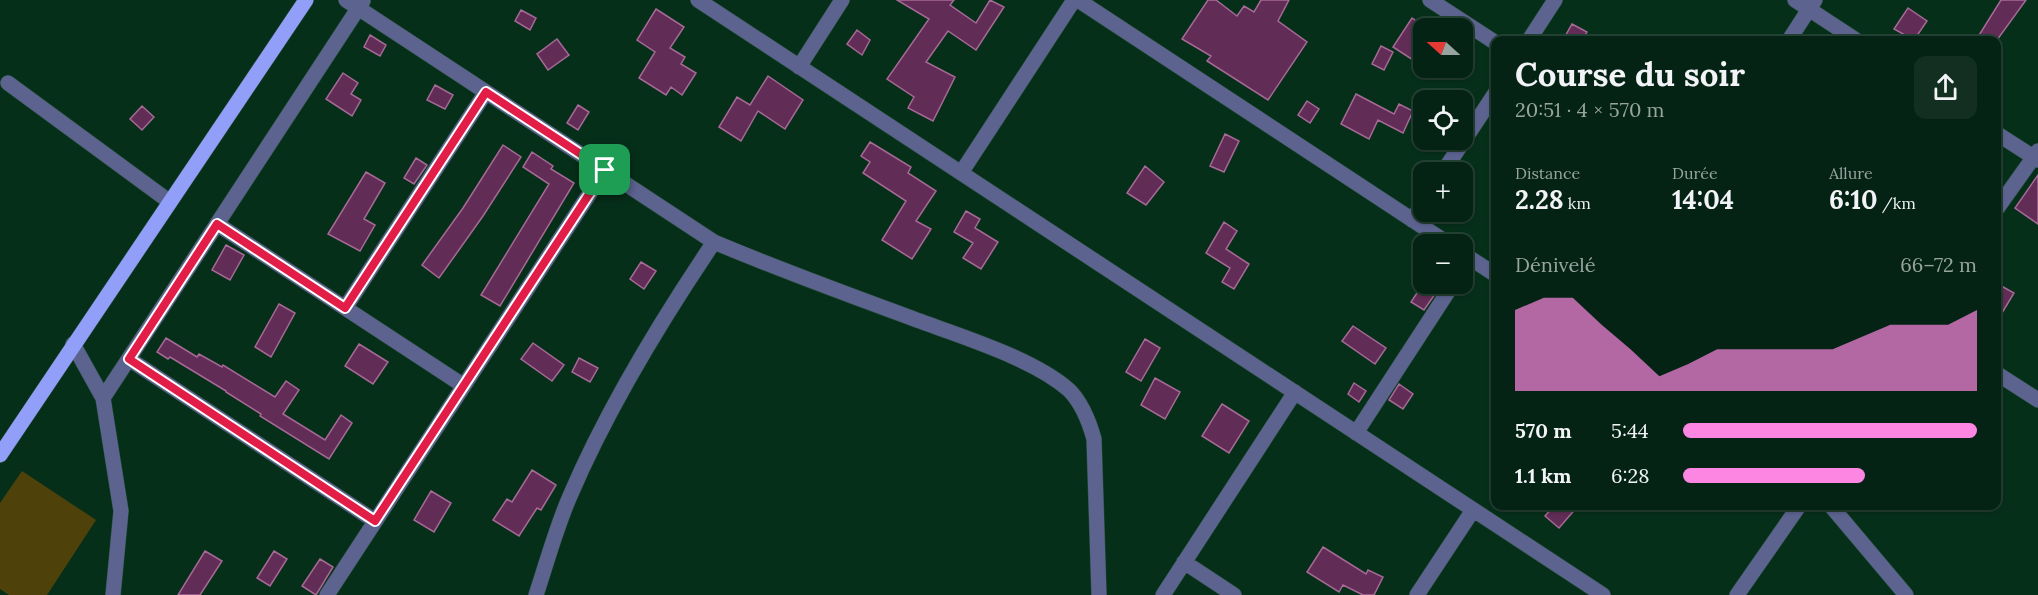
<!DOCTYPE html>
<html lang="fr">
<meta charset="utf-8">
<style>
body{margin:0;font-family:Lora,serif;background:#122f22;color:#f1f3f6;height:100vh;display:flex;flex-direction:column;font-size:22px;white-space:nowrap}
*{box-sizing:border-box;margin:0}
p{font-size:20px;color:#97a4a0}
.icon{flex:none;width:33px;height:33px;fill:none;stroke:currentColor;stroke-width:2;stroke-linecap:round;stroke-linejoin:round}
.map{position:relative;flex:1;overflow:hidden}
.sheet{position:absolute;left:1491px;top:36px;width:510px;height:474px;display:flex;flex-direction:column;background:#042314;border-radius:12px;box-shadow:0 2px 4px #0004,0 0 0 2px #254034}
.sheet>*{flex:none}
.needle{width:39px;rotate:291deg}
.buttons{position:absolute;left:1413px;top:18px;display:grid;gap:12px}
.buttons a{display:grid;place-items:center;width:60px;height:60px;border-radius:12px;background:#042314;box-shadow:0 2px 4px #0004,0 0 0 2px #254034;font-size:30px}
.pin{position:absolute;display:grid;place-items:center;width:51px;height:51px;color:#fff;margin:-26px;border-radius:12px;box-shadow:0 3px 9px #0006}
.round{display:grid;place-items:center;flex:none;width:63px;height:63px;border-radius:12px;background:#122f22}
.summary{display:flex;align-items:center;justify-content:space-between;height:102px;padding:0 24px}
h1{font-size:33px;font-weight:800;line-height:45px}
.stats{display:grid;grid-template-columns:repeat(3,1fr);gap:9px;height:102px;padding:6px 24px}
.stats div{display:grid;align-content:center}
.stats b{font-size:26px;font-weight:800}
.stats small{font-size:16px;font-weight:400}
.stats p{font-size:16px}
.chart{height:168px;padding:12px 24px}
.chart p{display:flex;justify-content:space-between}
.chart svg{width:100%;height:108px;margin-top:6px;fill:#fd86e2;opacity:.7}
ul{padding:0 24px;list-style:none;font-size:20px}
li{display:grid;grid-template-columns:96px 72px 1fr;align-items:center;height:45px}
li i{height:15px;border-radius:8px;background:#fd86e2}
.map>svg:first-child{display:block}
</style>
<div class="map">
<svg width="2038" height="595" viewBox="0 0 2038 595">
<rect width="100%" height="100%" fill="#062f1a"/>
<path fill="#4e420a" d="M22 471 96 520 47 595H9L0 589V503Z"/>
<path fill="#612c55" stroke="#a66a96" stroke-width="1.5" d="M897 0H954L950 5 976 23 990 0 1004 7 976 50 948 31 926 62 955 77 933 121 908 108 914 97 887 79 929 19Z
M1208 0H1216L1237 16 1244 6 1254 12 1261 0H1289L1278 21 1307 42 1268 100 1207 61 1211 56 1182 39Z
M2001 0H2026L1997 40H1976Z
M1908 8 1927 21 1914 40 1894 29Z
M656 9 684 27 670 48 685 57 681 64 696 73 682 95 671 87 666 95 639 78 655 52 637 40Z
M521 10 536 18 530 30 515 21Z
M1412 18 1424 26V51L1416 62 1393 47Z
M1572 24 1587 32 1582 40H1563Z
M857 30 870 40 862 55 847 44Z
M370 35 386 45 380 56 364 47Z
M557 39 569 55 548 70 537 54Z
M1381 46 1393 52 1384 70 1372 64Z
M343 73 358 83 351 94 361 100 352 116 326 99Z
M768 76 803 100 785 129 758 111 741 141 719 127 737 97 750 105Z
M435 85 453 95 445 109 427 100Z
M1356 94 1394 114 1399 104 1413 111 1403 133 1378 120 1369 139 1341 124Z
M1307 101 1319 109 1310 123 1298 115Z
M578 105 589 112 578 130 567 123Z
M142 106 154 117 142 130 130 119Z
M1225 134 1239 141 1224 172 1210 166Z
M870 142 911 167 908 173 936 191 916 221 931 229 912 259 882 240 906 201 863 173 870 162 861 156Z
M503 145 521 157 483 216 439 278 422 265 463 208Z
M532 152 553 166 551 169 574 183 500 306 481 295 549 184 523 167Z
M416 158 427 165 414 184 404 178Z
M1145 166 1164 182 1146 205 1127 193Z
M366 172 385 183 364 219 375 225 360 251 328 234Z
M2038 175V224L2015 208Z
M966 211 980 219 975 228 998 242 981 269 963 258 973 243 954 232Z
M1224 222 1237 231 1226 249 1249 264 1234 289 1222 282 1230 268 1206 253Z
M226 245 244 255 230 280 212 270Z
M641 262 656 271 644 289 630 279Z
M1996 283 2014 293 1996 323Z
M1423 284H1442L1424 310 1411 302Z
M279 304 295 313 271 357 255 347Z
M1353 326 1386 348 1375 364 1342 341Z
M166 338 197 357 199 354 222 367 223 365 275 397 286 381 299 390 283 414 325 440 341 415 352 423 329 459 260 416 261 414 226 392V391L170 357 168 359 157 352Z
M1145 339 1160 348 1141 381 1126 372Z
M533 343 564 365 552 381 521 359Z
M359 344 388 362 373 384 345 366Z
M579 358 598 368 590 382 572 372Z
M1155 378 1180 392 1165 419 1141 405Z
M1354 383 1366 391 1359 402 1348 394Z
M1399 384 1413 394 1403 409 1389 400Z
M1222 404 1249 421 1229 453 1202 436Z
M532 470 556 485 541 510 537 508 519 536 493 520 507 499 512 502Z
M431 491 451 503 434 532 414 520Z
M1554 506H1578L1559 528 1545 516Z
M1323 547 1366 574 1368 570 1383 577 1374 595H1363L1343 585 1339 592 1307 572Z
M205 551 222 561 200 595H178Z
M274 551 287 559 270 586 257 578Z
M320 559 333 567 316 595 302 586Z"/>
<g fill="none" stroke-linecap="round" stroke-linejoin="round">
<g stroke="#244c37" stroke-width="16">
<path id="minor" d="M346 0 714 242C785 272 857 298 928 324 971 340 1035 360 1069 390 1082 403 1089 421 1094 439L1099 595
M698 0 1603 595
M1078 0 1449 244
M1430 0 1496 43
M1795 0 1856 40
M1529 40 1555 0
M1789 40 1815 0
M799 67 842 0
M8 83 170 202
M1996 133 2038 160
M1443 172 1496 92
M961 173 1074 0
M1996 210 2038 151
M1412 220 1424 202
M217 224 464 386
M1462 253 1496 275
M345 308 486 92
M73 344 103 398 121 511 113 595
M129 359 375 521
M1996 373 2038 400
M103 398 363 1
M1356 433 1453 284
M1831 506 1906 595
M1184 562 1234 595
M327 595 605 170
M536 595C547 562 556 528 570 496 608 407 660 322 714 242
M1163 595 1295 392
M1417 595 1473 510
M1737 595 1799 506"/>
</g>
<g stroke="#244c37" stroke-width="16">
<path id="major" d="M0 455 306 0"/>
</g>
<use href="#minor" stroke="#5c638f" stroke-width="15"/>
<use href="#major" stroke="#929ff9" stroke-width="15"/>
</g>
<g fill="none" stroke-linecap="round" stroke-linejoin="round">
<g stroke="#fff" stroke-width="12">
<path id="route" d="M486 92 605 170 375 521 129 359 217 224 345 308Z"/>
</g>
<use href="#route" stroke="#e11d48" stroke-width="8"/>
</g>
</svg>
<div class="buttons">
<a><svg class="needle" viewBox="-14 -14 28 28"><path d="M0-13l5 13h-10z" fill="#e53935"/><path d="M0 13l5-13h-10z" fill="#97a4a0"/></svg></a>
<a><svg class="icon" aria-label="locate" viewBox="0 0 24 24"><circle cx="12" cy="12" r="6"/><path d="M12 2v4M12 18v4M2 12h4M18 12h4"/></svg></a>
<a>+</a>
<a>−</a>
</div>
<div class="pin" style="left:605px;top:170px;background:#1e9e55"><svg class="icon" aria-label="arrive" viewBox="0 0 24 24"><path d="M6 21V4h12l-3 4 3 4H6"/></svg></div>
<section class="sheet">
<div class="summary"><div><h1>Course du soir</h1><p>20:51 · 4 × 570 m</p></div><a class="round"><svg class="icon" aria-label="share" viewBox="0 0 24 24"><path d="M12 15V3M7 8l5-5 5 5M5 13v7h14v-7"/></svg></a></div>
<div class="stats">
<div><p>Distance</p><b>2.28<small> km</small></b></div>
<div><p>Durée</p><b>14:04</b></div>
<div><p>Allure</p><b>6:10<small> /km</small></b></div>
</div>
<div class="chart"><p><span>Dénivelé</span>66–72 m</p>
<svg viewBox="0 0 160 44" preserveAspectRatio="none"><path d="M0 44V11L10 6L20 6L30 17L40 27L50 38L60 33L70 27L80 27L90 27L100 27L110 27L120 22L130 17L140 17L150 17L160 11V44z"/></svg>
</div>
<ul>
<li><b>570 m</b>5:44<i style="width:100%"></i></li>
<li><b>1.1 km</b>6:28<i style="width:62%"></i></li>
</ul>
</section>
</div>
